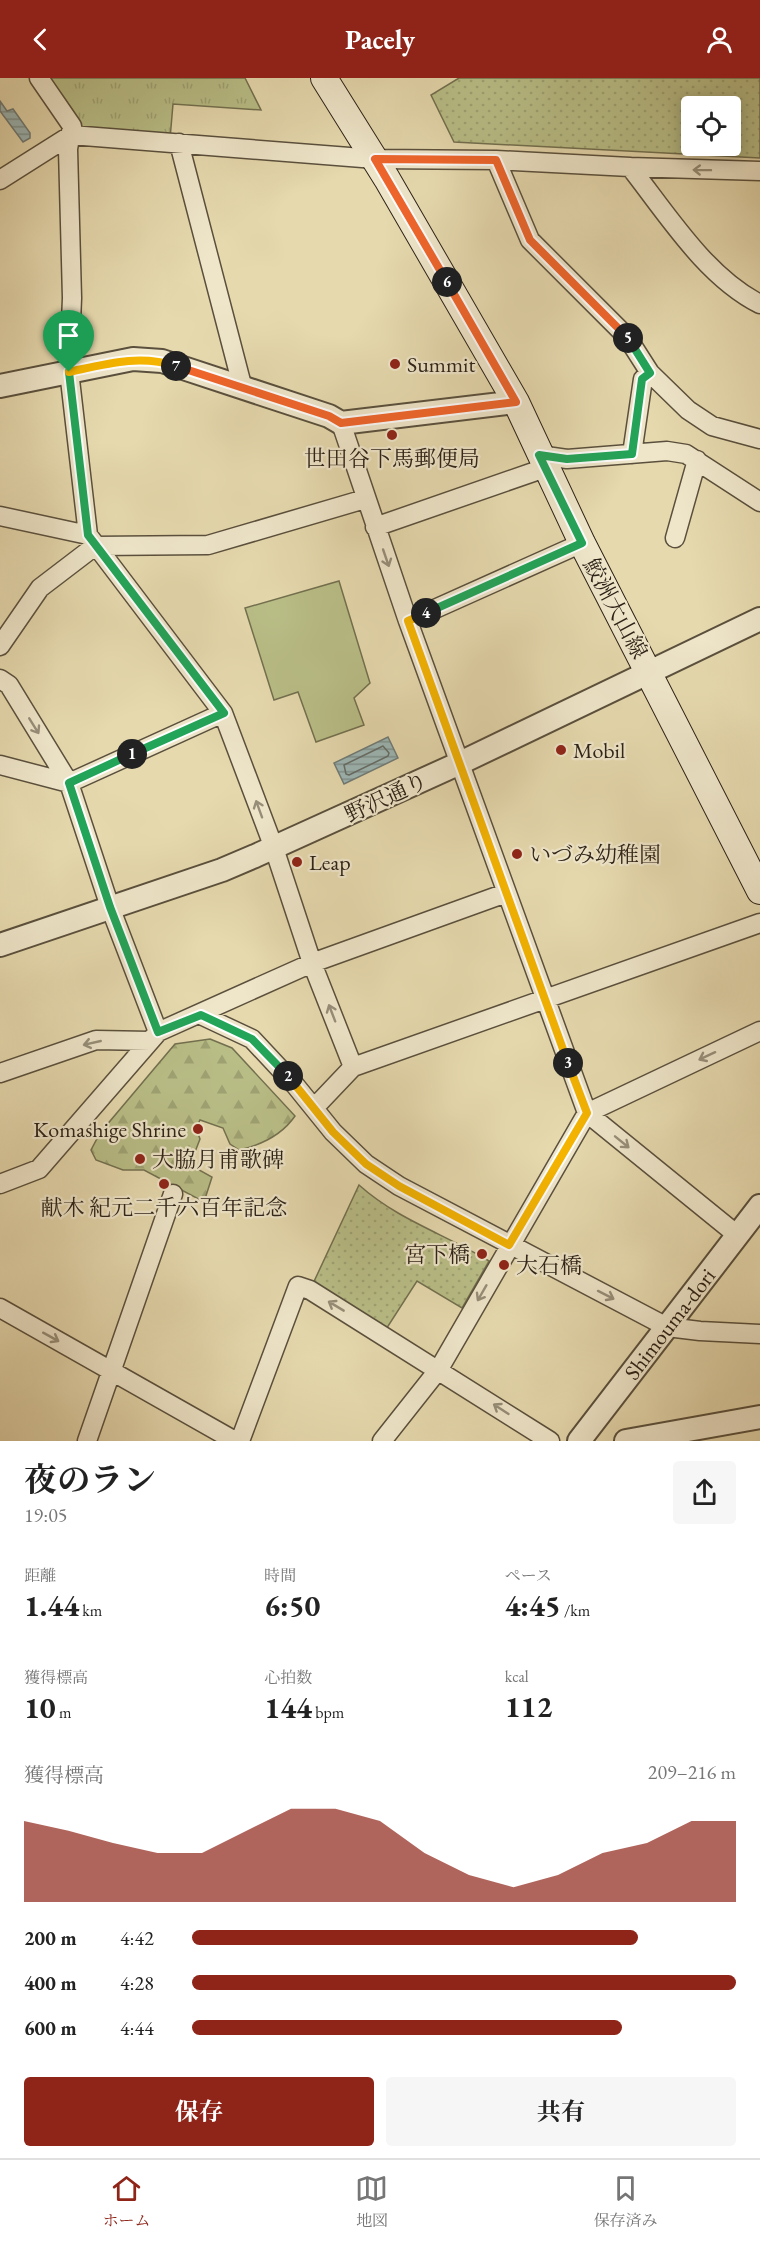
<!DOCTYPE html>
<html lang="ja">
<meta charset="utf-8">
<style>
body{margin:0;font-family:"EB Garamond","Noto Serif JP",serif;background:#f6f6f6;color:#222;height:100vh;display:flex;flex-direction:column;font-size:22px;white-space:nowrap}
*{box-sizing:border-box;margin:0}
p{font-size:20px;color:#767676}
.icon{flex:none;width:33px;height:33px;fill:none;stroke:currentColor;stroke-width:2;stroke-linecap:round;stroke-linejoin:round}
.map{position:relative;height:1363px;overflow:hidden}
.panel{display:flex;flex-direction:column;background:#fff;flex:1}
.panel>*{flex:none}
.fabs{position:absolute;left:681px;top:18px;display:grid;gap:12px}
.fabs a{display:grid;place-items:center;width:60px;height:60px;border-radius:6px;background:#fff;box-shadow:0 3px 15px #0003;font-size:30px}
.pin{position:absolute;display:grid;place-items:center;width:51px;height:51px;color:#fff;margin:-62px -26px;border-radius:50% 50% 50% 0;rotate:-45deg;box-shadow:0 0 6px #0007}
.pin .icon{rotate:45deg}
.km{position:absolute;width:30px;height:30px;margin:-15px;border-radius:50%;background:#222;color:#fff;font-size:16px;line-height:30px;text-align:center}
.round{display:grid;place-items:center;flex:none;width:63px;height:63px;border-radius:6px;background:#f6f6f6}
.head{display:flex;align-items:center;justify-content:space-between;height:102px;padding:0 24px}
h1{font-size:33px;font-weight:700;line-height:45px}
.stats{display:grid;grid-template-columns:repeat(3,1fr);gap:9px;height:102px;padding:6px 24px}
.stats div{display:grid;align-content:center}
.stats b{font-size:30px;font-weight:700}
.stats small{font-size:16px;font-weight:400}
.stats p{font-size:16px}
.chart{height:168px;padding:12px 24px}
.chart p{display:flex;justify-content:space-between}
.chart svg{width:100%;height:108px;margin-top:6px;fill:#8f2418;opacity:.7}
.action{display:flex;gap:12px;margin-top:auto;padding:12px 24px}
.action a{flex:1;height:69px;border-radius:6px;background:#8f2418;color:#fff;font-size:24px;font-weight:700;line-height:69px;text-align:center}
.action a+a{background:#f6f6f6;color:#222}
ul{padding:0 24px;list-style:none;font-size:20px}
li{display:grid;grid-template-columns:96px 72px 1fr;align-items:center;height:45px}
li i{height:15px;border-radius:8px;background:#8f2418}
header{display:flex;justify-content:space-between;align-items:center;height:78px;padding:0 24px;background:#8f2418;color:#fff;font-size:27px;font-weight:700}
.tab-bar{display:flex;justify-content:space-around;align-items:center;height:84px;border-top:2px solid #e0e0e0;background:#fff;font-size:16px;color:#767676}
.tab-bar a{display:grid;justify-items:center;gap:3px}
.tab-bar .on{color:#8f2418}
.map>svg:first-child{display:block}
</style>
<header><svg class="icon" aria-label="back" viewBox="0 0 24 24"><path d="M15 5l-7 7 7 7"/></svg>Pacely<svg class="icon" aria-label="person" viewBox="0 0 24 24"><circle cx="12" cy="8" r="4"/><path d="M4 21q1-7 8-7t8 7"/></svg></header>
<div class="map">
<svg width="760" height="1363" viewBox="0 0 760 1363">
<defs>
<pattern id="grass-tufts" width="24" height="20" patternUnits="userSpaceOnUse" patternTransform="scale(1.5)"><rect width="24" height="20" fill="#b9be87"/><path d="M3 7l-1-3M5 7V3M7 7l1-3M15 17l-1-3M17 17v-4M19 17l1-3" fill="none" stroke="#9fa374"/></pattern>
<pattern id="forest-firs" width="22" height="20" patternUnits="userSpaceOnUse" patternTransform="scale(1.5)"><rect width="22" height="20" fill="#b9be87"/><path d="M5 1l3.5 6h-7zM16 11l3.5 6h-7z" fill="#9fa374"/></pattern>
<pattern id="park-dots" width="8" height="8" patternUnits="userSpaceOnUse" patternTransform="scale(1.5)"><rect width="8" height="8" fill="#b9be87"/><path d="M2 2h.1M6 6h.1" fill="none" stroke="#9fa374" stroke-width="1.8" stroke-linecap="round"/></pattern>
<pattern id="water-rules" width="6" height="5" patternUnits="userSpaceOnUse" patternTransform="scale(1.5)"><rect width="6" height="5" fill="#9cb7b6"/><path d="M0 2.5h6" fill="none" stroke="#7f9493"/></pattern>
</defs>
<rect width="100%" height="100%" fill="#e6d9ae"/>
<filter id="stains"><feTurbulence type="fractalNoise" baseFrequency=".00333" numOctaves="4"/><feColorMatrix values="0 0 0 0 .2 0 0 0 0 .09 0 0 0 0 .02 0 0 0 .5 -.17"/></filter>
<radialGradient id="worn" r=".72"><stop offset=".6" stop-color="#630" stop-opacity="0"/><stop offset="1" stop-color="#630" stop-opacity=".3"/></radialGradient>
<path fill="url(#grass-tufts)" stroke="#72704f" stroke-width="1.5" d="M49 0H245L261 32 173 26 170 61 85 53Z"/>
<path fill="url(#forest-firs)" stroke="#72704f" stroke-width="1.5" d="M210 961 232 970 295 1038C282 1057 261 1067 239 1072L230 1066 223 1050 200 1042 196 1050 200 1061 190 1087 212 1099 204 1124 144 1092H123L96 1082 91 1072 100 1055 175 966Z"/>
<path fill="url(#park-dots)" stroke="#72704f" stroke-width="1.5" fill-rule="evenodd" d="M459 0H760V80L454 64 431 17ZM730 28V68H692V28Z
M359 1107C398 1142 445 1156 489 1183L462 1230 417 1203 383 1256 310 1212Z"/>
<path fill="#b9be87" stroke="#72704f" stroke-width="1.5" d="M339 503 370 605 354 620 364 647 316 664 298 614 274 622 245 530Z"/>
<path fill="url(#water-rules)" stroke="#6f7b76" stroke-width="1.5" d="M0 23 7 33 13 31 30 55V60L23 64 0 33Z
M388 659 398 680 344 706 334 685Z"/>
<g fill="none" stroke-linecap="round" stroke-linejoin="round">
<path stroke="#646c66" stroke-width="1.5" d="M383 668 389 675 388 678 349 697 346 696 344 687Z"/>
<g stroke="#5a503d" stroke-width="21">
<path id="minor" d="M39 0 72 48 68 71 72 220 69 293 88 457 223 635 274 770 312 885 353 989
M179 65 243 311
M496 82 530 162 627 259 650 295 688 332 712 348 760 361
M630 89C667 136 706 199 760 226
M0 102 71 57 375 81 496 82 630 89 760 93
M341 345 408 543 587 1035 736 1156
M632 376 643 301 650 295
M539 377 567 381 667 373 686 376 760 424
M0 438 88 457
M375 449 545 390
M675 460 697 382
M408 543 582 465
M0 568 40 510 95 468 208 467 365 421
M0 601 9 607 69 705 110 829 158 954
M0 687 69 705 223 635
M201 937 252 961 295 1007 333 1054 366 1086 399 1108 667 1249 700 1253 760 1256
M0 995 96 962 150 963
M314 1030 353 989 760 845
M0 1106 39 1091 158 954 312 885 506 815
M0 1230 235 1363
M87 1363 173 1116
M240 1363 298 1208 310 1212 550 1363
M382 1363 439 1291 587 1035 760 953"/>
</g>
<g stroke="#5a503d" stroke-width="26">
<g id="tertiary">
<path d="M0 308 133 281 162 283 329 338 341 345 516 324"/>
<path d="M0 867 222 792 255 778 460 685 760 541"/>
<path id="s1" d="M579 1363 760 1128"/>
<path d="M626 1363 760 1339"/>
</g>
</g>
<g stroke="#2c2217" stroke-width="28">
<path id="secondary" d="M324 0 387 101 516 324 582 465 760 813"/>
</g>
<use href="#minor" stroke="#efe6ca" stroke-width="18"/>
<use href="#tertiary" stroke="#efe6ca" stroke-width="22"/>
<use href="#secondary" stroke="#efe6ca" stroke-width="26"/>
</g>
<defs><path id="oneway-shaft" d="M-6 0H5M1.5-3L5.5 0L1.5 3" fill="none" stroke-width="1.6" stroke-linecap="round" stroke-linejoin="round" transform="scale(1.5)"/></defs>
<g stroke="#978e79">
<use href="#oneway-shaft" transform="translate(702 92) rotate(-179)"/>
<use href="#oneway-shaft" transform="translate(386 480) rotate(71)"/>
<use href="#oneway-shaft" transform="translate(34 648) rotate(58)"/>
<use href="#oneway-shaft" transform="translate(259 731) rotate(-110)"/>
<use href="#oneway-shaft" transform="translate(332 935) rotate(-111)"/>
<use href="#oneway-shaft" transform="translate(92 965) rotate(167)"/>
<use href="#oneway-shaft" transform="translate(707 978) rotate(155)"/>
<use href="#oneway-shaft" transform="translate(622 1064) rotate(39)"/>
<use href="#oneway-shaft" transform="translate(482 1215) rotate(120)"/>
<use href="#oneway-shaft" transform="translate(606 1217) rotate(27)"/>
<use href="#oneway-shaft" transform="translate(336 1228) rotate(-149)"/>
<use href="#oneway-shaft" transform="translate(51 1259) rotate(29)"/>
<use href="#oneway-shaft" transform="translate(501 1331) rotate(-147)"/>
</g>
<g fill="none" stroke-linecap="round" stroke-linejoin="round">
<g stroke="#fff" stroke-width="12">
<path id="split-1" d="M69 294 88 457 224 635 132 676"/>
</g>
<g stroke="#fff" stroke-width="12">
<path id="split-2" d="M132 676 69 705 110 829 158 954 201 937 252 961 288 998"/>
</g>
<g stroke="#fff" stroke-width="12">
<path id="split-3" d="M288 998 333 1054 366 1086 399 1108 509 1167 587 1035 568 985"/>
</g>
<g stroke="#fff" stroke-width="12">
<path id="split-4" d="M426 535 408 543 568 985"/>
</g>
<g stroke="#fff" stroke-width="12">
<path id="split-5" d="M426 535 582 465 539 377 567 381 632 376 642 301 650 295 628 260"/>
</g>
<g stroke="#fff" stroke-width="12">
<path id="split-6" d="M447 204 375 81 496 82 530 162 628 260"/>
</g>
<g stroke="#fff" stroke-width="12">
<path id="split-7" d="M176 288 329 338 341 345 516 324 447 204"/>
</g>
<g stroke="#fff" stroke-width="12">
<path id="split-8" d="M69 294C106 286 139 276 176 288"/>
</g>
<use href="#split-1" stroke="#22a559" stroke-width="8"/>
<use href="#split-2" stroke="#22a559" stroke-width="8"/>
<use href="#split-3" stroke="#f5b400" stroke-width="8"/>
<use href="#split-4" stroke="#f5b400" stroke-width="8"/>
<use href="#split-5" stroke="#22a559" stroke-width="8"/>
<use href="#split-6" stroke="#f0652b" stroke-width="8"/>
<use href="#split-7" stroke="#f0652b" stroke-width="8"/>
<use href="#split-8" stroke="#f5b400" stroke-width="8"/>
</g>
<g fill="#8f2418" stroke="#efe6ca" stroke-width="2">
<circle cx="395" cy="286" r="6"/>
<circle cx="392" cy="357" r="6"/>
<circle cx="561" cy="672" r="6"/>
<circle cx="517" cy="776" r="6"/>
<circle cx="297" cy="784" r="6"/>
<circle cx="198" cy="1051" r="6"/>
<circle cx="140" cy="1081" r="6"/>
<circle cx="164" cy="1106" r="6"/>
<circle cx="482" cy="1176" r="6"/>
<circle cx="504" cy="1187" r="6"/>
</g>
<g text-anchor="middle" stroke-width="4.5" stroke-linejoin="round" paint-order="stroke">
<g font-size="22" fill="#2c2217" stroke="#efe6ca" text-anchor="start">
<text x="407" y="294">Summit</text>
<text x="392" y="388" text-anchor="middle">世田谷下馬郵便局</text>
<text x="573" y="680">Mobil</text>
<text x="529" y="784">いづみ幼稚園</text>
<text x="309" y="792">Leap</text>
<text x="186" y="1059" text-anchor="end">Komashige Shrine</text>
<text x="152" y="1089">大脇月甫歌碑</text>
<text x="164" y="1137" text-anchor="middle">献木 紀元二千六百年記念</text>
<text x="470" y="1184" text-anchor="end">宮下橋</text>
<text x="516" y="1195">大石橋</text>
</g>
<g font-size="22" fill="#2c2217" stroke="#efe6ca">
<text transform="translate(616 530) rotate(62)" y="8">鮫洲大山線</text>
<text transform="translate(386 719) rotate(-25)" y="8">野沢通り</text>
<text dy="8" stroke="none"><textPath href="#s1" startOffset="148">Shimouma-dori</textPath></text>
</g>
</g>
<rect width="100%" height="100%" filter="url(#stains)"/>
<rect width="100%" height="100%" fill="url(#worn)"/>
</svg>
<div class="fabs">
<a><svg class="icon" aria-label="locate" viewBox="0 0 24 24"><circle cx="12" cy="12" r="6"/><path d="M12 2v4M12 18v4M2 12h4M18 12h4"/></svg></a>
</div>
<div class="pin" style="left:69px;top:294px;background:#1e9e55"><svg class="icon" aria-label="arrive" viewBox="0 0 24 24"><path d="M6 21V4h12l-3 4 3 4H6"/></svg></div>
<b class="km" style="left:132px;top:676px">1</b>
<b class="km" style="left:288px;top:998px">2</b>
<b class="km" style="left:568px;top:985px">3</b>
<b class="km" style="left:426px;top:535px">4</b>
<b class="km" style="left:628px;top:260px">5</b>
<b class="km" style="left:447px;top:204px">6</b>
<b class="km" style="left:176px;top:288px">7</b>
</div>
<section class="panel">
<div class="head"><div><h1>夜のラン</h1><p>19:05</p></div><a class="round"><svg class="icon" aria-label="share" viewBox="0 0 24 24"><path d="M12 15V3M7 8l5-5 5 5M5 13v7h14v-7"/></svg></a></div>
<div class="stats">
<div><p>距離</p><b>1.44<small> km</small></b></div>
<div><p>時間</p><b>6:50</b></div>
<div><p>ペース</p><b>4:45<small> /km</small></b></div>
</div>
<div class="stats">
<div><p>獲得標高</p><b>10<small> m</small></b></div>
<div><p>心拍数</p><b>144<small> bpm</small></b></div>
<div><p>kcal</p><b>112</b></div>
</div>
<div class="chart"><p><span>獲得標高</span>209–216 m</p>
<svg viewBox="0 0 160 44" preserveAspectRatio="none"><path d="M0 44V11L10 15L20 20L30 24L40 24L50 15L60 6L70 6L80 11L90 24L100 33L110 38L120 33L130 24L140 20L150 11L160 11V44z"/></svg>
</div>
<ul>
<li><b>200 m</b>4:42<i style="width:82%"></i></li>
<li><b>400 m</b>4:28<i style="width:100%"></i></li>
<li><b>600 m</b>4:44<i style="width:79%"></i></li>
</ul>
<div class="action"><a>保存</a><a>共有</a></div>
</section>
<nav class="tab-bar">
<a class="on"><svg class="icon" aria-label="home" viewBox="0 0 24 24"><path d="M3 11l9-7 9 7M6 9v11h12V9"/></svg>ホーム</a>
<a><svg class="icon" aria-label="map" viewBox="0 0 24 24"><path d="M3 6l6-2 6 2 6-2v14l-6 2-6-2-6 2zM9 4v14M15 6v14"/></svg>地図</a>
<a><svg class="icon" aria-label="saved" viewBox="0 0 24 24"><path d="M7 4h10v16l-5-4-5 4z"/></svg>保存済み</a>
</nav>
